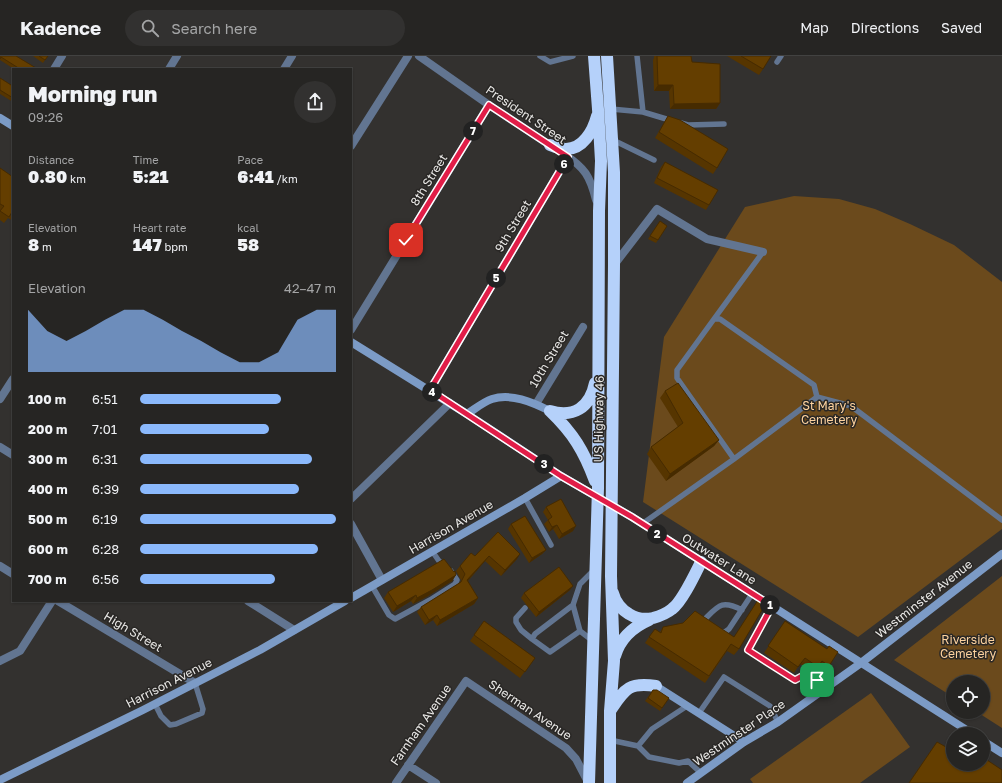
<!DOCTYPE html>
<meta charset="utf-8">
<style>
body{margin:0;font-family:"Golos Text",sans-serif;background:#323130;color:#f1f3f6;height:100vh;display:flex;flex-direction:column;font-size:15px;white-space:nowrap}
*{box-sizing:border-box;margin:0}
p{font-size:13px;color:#a4a5a6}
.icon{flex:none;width:22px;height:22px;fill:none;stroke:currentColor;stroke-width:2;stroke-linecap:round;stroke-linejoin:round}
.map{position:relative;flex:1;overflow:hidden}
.details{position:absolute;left:12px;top:12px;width:340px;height:534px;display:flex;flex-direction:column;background:#262523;border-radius:0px;box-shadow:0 1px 3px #0004,0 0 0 1px #424241}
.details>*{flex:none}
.fabs{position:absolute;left:946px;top:619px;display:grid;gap:8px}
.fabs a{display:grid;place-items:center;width:44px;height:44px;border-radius:50%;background:#262523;box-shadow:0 1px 3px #0004,0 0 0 1px #424241;font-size:20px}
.pin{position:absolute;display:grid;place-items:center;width:34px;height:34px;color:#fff;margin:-17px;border-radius:8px;box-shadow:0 2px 6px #0006}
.km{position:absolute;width:20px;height:20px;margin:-10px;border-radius:50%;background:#222;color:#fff;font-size:11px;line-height:20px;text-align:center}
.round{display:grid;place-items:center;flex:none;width:42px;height:42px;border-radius:21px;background:#323130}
.overview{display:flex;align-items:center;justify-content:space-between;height:68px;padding:0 16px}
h1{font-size:22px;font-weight:800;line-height:30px}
.metrics{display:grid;grid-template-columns:repeat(3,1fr);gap:6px;height:68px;padding:4px 16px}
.metrics div{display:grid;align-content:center}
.metrics b{font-size:17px;font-weight:800}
.metrics small{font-size:11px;font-weight:400}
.metrics p{font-size:11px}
.chart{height:112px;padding:8px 16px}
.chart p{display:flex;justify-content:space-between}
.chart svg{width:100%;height:72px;margin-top:4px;fill:#8bb9fc;opacity:.7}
ul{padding:0 16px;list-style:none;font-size:13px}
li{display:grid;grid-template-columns:64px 48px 1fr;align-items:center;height:30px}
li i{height:10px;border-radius:5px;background:#8bb9fc}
header{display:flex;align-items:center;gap:24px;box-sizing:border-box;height:56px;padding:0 20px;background:#262523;border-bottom:1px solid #424241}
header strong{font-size:19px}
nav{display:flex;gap:22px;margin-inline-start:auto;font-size:14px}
.search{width:280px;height:36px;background:#323130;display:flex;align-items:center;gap:10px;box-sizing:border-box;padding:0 14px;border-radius:22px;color:#a4a5a6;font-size:15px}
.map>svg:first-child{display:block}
</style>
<header>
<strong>Kadence</strong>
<div class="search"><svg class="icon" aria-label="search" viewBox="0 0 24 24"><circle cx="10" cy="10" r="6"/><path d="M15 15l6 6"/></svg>Search here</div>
<nav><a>Map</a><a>Directions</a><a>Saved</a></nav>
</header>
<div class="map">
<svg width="1002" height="727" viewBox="0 0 1002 727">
<rect width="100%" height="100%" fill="#33312f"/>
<path fill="#6b4a1c" d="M794 140 839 143 875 153 910 168 954 189 1002 226V473L858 581 643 446 664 281 745 151Z
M1002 520V672L977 656H983V626H953V641L894 604Z
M871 637 910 691 860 727H753L750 723Z"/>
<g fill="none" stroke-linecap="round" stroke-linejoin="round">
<path stroke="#627591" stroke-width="5.5" d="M540 0 550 6 573 0
M637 0 643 56
M777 6 781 0
M611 53 643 56 673 65
M681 67 688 69 724 68
M613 84 654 104
M714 263 763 196
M734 403 677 322V314L714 263H720L814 329 817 341
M525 442 551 489
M642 468 734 403 817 341 851 350 1002 464
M432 495 439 505 445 509
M372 530 389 559 395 563 430 544 455 528 457 524 451 515
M573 549 580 575
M772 550 748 594 795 624 806 618 829 630
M525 552 516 562V566L521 574 532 583
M707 567 705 563C719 549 722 544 742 554
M721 576H725L729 573 752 538
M593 585 580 575 550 596 532 583 535 578 573 549 580 528 594 514
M155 648 161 660 170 669 176 668 202 657 203 653 195 627
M699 657 724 621 770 650 778 666
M610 684 638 690 649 701 679 707 688 705 701 717
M638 690 652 673 687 650"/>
<path stroke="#627591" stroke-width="8" d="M419 0 489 49 554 92
M54 13 62 0
M169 13 177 0
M284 13 292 0
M351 90 408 0
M564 98C585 112 590 120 596 144
M614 209 657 153 707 183 763 196
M351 274 489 49
M430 334 568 101
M0 343 13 323
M536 348 583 271
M0 391 13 399
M351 443 450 347
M351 468 382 524
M0 510 13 518
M58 545 195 627
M248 545 294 574
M0 605 20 595 52 545
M408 709 436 727
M396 727 466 625 566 692 576 703 588 726"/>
<path stroke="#7c9bc6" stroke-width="8" d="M0 62 13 70
M351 286 467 358 561 420 632 461 973 678
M467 358C475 353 483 346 492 343 511 337 532 346 550 355
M351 542 525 442 561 420
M656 630 744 686
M983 685 1002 697
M0 724 143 654 260 594 345 545
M687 727 744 686 778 666 861 607 1002 498"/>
<path stroke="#b5d1fa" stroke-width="12" d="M607 0 614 116V209L611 520 614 605 610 655V727
M550 89C555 91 561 93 566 93 583 93 593 75 597 60
M550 355C573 377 584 395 595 425
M550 355C573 362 590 352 595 327
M613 537C615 546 622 554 629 558 637 563 644 564 653 562 660 560 666 558 672 553 682 546 695 518 701 506
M615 600C620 583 633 571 649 564
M610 655C625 633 628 626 656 630
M589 727 598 432 599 155 601 105 598 53 594 0"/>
</g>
<path fill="#563500" d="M0 0 35 13H14L0 4Z
M33 0H48L43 7Z
M654 0H691L692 6 720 47 716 53H670L669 35H654L653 4 654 2Z
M727 0H771L763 13 759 19Z
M0 22 11 29 13 26V46L0 38Z
M668 60 717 112 713 118 655 82Z
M665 106 709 149 706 154 654 127 661 111Z
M0 112 13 121V165L8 162 4 167 0 164Z
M660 165 667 170 656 187 648 183Z
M665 335 719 384 714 390 666 425 647 398 651 391 678 371 660 342Z
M546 451 573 475 559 483 553 473 549 476 544 468 548 464 543 456Z
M511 468 546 494 542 498 529 507 508 473Z
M498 476 517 503 501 520 485 505 468 525 478 542 474 548 437 570 433 564 425 569 417 556 421 551 460 527 461 524 456 515 460 510 475 500Z
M456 519 452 525 428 540 413 548 411 545 393 556 384 542 388 536Z
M570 534 536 561 521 542 524 537Z
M695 555 739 593 734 599 727 595 705 627 645 587 649 581 660 576 663 571 683 567Z
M484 565 535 602 520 622 470 585Z
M785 565 827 593 838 596 824 616 817 611 814 617 800 608 794 617 764 597Z
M653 634 669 642 660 655 645 645Z"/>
<path fill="#462b00" d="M658 29H673L669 35H654Z
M720 47 716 53H670L674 48Z
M719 384 714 390 666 425 670 418Z
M557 469 553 473 549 476 552 471Z
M576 470 573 475 559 483 562 478Z
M546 494 542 498 529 507 532 502Z
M520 498 517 503 501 520 505 514Z
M489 500 485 505 464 529 467 524Z
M456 519 452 525 428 540 413 548 417 542Z
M573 530 570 534 536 561 539 556Z
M416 539 411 545 393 556 397 550Z
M478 542 474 548 437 570 440 564Z
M437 559 433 564 425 569 429 564Z"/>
<path fill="#643e00" stroke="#462b00" d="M0 0H16L36 12 35 13H20L1 1 0 3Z
M39 0H48L45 4Z
M657 0H691L692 6 720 8V47L674 48 673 29H658Z
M741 0H771L763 13Z
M0 22 11 29 13 26V42L0 34Z
M668 60 680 64 728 93 717 112 659 76Z
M665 106 718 134 709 149 657 122Z
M0 112 13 121V156H12L9 161 0 155 4 150 0 148Z
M660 165 667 170 658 184 650 180Z
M678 327 719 384 670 418 651 391 683 367 665 335Z
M561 443 576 470 562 478 557 469 552 471 548 464 552 461 546 451Z
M525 460 546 494 532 502 511 468Z
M498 476 520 498 505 514 489 500 467 524 478 542 440 564 437 559 429 564 421 551 461 526 465 518 460 510 471 497 475 500Z
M444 503 454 516 455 515 456 519 432 534 417 542 416 539 397 550 388 536Z
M559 511 573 530 539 556 524 537Z
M758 544 765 549 739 593 731 588 709 620 649 581 655 573 661 577 663 571 683 567 695 555 734 581Z
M484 565 535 602 525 616 474 579Z
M785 565 827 593 829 590 838 596 829 610 822 605 818 611 805 602 798 611 768 590Z
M653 634H657L669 642 662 652 648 642Z
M953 681V708H969L972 710 974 708H983V703L984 702 1002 714V727H909L937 686 946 691Z"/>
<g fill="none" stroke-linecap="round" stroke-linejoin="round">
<g stroke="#fff" stroke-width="8">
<path id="route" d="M406 184 489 49 568 101 430 334 561 420 632 461 772 550 748 594 795 624 806 618 817 624"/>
</g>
<use href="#route" stroke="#e11d48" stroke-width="5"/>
</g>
<g text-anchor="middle" stroke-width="3" stroke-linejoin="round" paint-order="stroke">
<g font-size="12" fill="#eae9e7" stroke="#292725">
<text transform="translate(526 59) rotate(34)" y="4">President Street</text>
<text transform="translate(429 124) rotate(-58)" y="4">8th Street</text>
<text transform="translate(513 170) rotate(-59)" y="4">9th Street</text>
<text transform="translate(549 303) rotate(-59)" y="4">10th Street</text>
<text transform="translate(599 363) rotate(-89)" y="4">US Highway 46</text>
<text transform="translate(451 471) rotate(-30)" y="4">Harrison Avenue</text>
<text transform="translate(719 503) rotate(32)" y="4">Outwater Lane</text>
<text transform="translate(924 543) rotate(-38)" y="4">Westminster Avenue</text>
<text transform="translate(133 576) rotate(31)" y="4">High Street</text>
<text transform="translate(169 627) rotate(-27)" y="4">Harrison Avenue</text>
<text transform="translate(530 654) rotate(34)" y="4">Sherman Avenue</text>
<text transform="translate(421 669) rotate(-55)" y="4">Farnham Avenue</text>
<text transform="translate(739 677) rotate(-34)" y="4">Westminster Place</text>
</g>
<g font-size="12" fill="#fed39f" stroke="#292725">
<text x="829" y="354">St Mary's<tspan x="829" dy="14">Cemetery</tspan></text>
<text x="968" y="588">Riverside<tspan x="968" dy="14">Cemetery</tspan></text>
</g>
</g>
</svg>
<div class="fabs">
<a><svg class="icon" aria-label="locate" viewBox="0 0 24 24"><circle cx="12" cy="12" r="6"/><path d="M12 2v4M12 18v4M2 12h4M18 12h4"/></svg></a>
<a><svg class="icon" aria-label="layers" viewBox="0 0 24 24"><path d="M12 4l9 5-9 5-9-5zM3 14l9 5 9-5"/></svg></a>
</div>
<div class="pin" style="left:817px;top:624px;background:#1e9e55"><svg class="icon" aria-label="arrive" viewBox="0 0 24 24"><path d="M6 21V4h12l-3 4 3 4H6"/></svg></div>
<div class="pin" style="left:406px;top:184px;background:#d93025"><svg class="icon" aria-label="check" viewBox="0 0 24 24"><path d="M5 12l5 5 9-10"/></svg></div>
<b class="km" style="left:770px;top:549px">1</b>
<b class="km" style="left:657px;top:478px">2</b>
<b class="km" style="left:544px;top:408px">3</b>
<b class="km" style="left:432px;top:336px">4</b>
<b class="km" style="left:496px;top:222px">5</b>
<b class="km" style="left:564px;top:108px">6</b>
<b class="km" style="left:473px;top:75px">7</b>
<section class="details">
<div class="overview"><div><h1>Morning run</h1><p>09:26</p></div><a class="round"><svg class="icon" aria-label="share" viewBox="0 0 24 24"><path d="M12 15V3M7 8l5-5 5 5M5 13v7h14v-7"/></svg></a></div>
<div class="metrics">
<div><p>Distance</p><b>0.80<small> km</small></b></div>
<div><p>Time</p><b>5:21</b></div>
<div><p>Pace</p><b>6:41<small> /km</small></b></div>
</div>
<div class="metrics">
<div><p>Elevation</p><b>8<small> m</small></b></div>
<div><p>Heart rate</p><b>147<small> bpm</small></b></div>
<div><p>kcal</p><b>58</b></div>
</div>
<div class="chart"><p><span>Elevation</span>42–47 m</p>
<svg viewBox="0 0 160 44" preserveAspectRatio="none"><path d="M0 44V6L10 19L20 25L30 19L40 12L50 6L60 6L70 12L80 19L90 25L100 32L110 38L120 38L130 32L140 12L150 6L160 6V44z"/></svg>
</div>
<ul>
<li><b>100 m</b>6:51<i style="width:72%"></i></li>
<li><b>200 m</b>7:01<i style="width:66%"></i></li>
<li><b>300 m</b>6:31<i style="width:88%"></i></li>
<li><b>400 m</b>6:39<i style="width:81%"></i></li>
<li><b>500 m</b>6:19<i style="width:100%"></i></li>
<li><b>600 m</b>6:28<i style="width:91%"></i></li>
<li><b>700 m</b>6:56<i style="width:69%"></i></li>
</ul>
</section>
</div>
